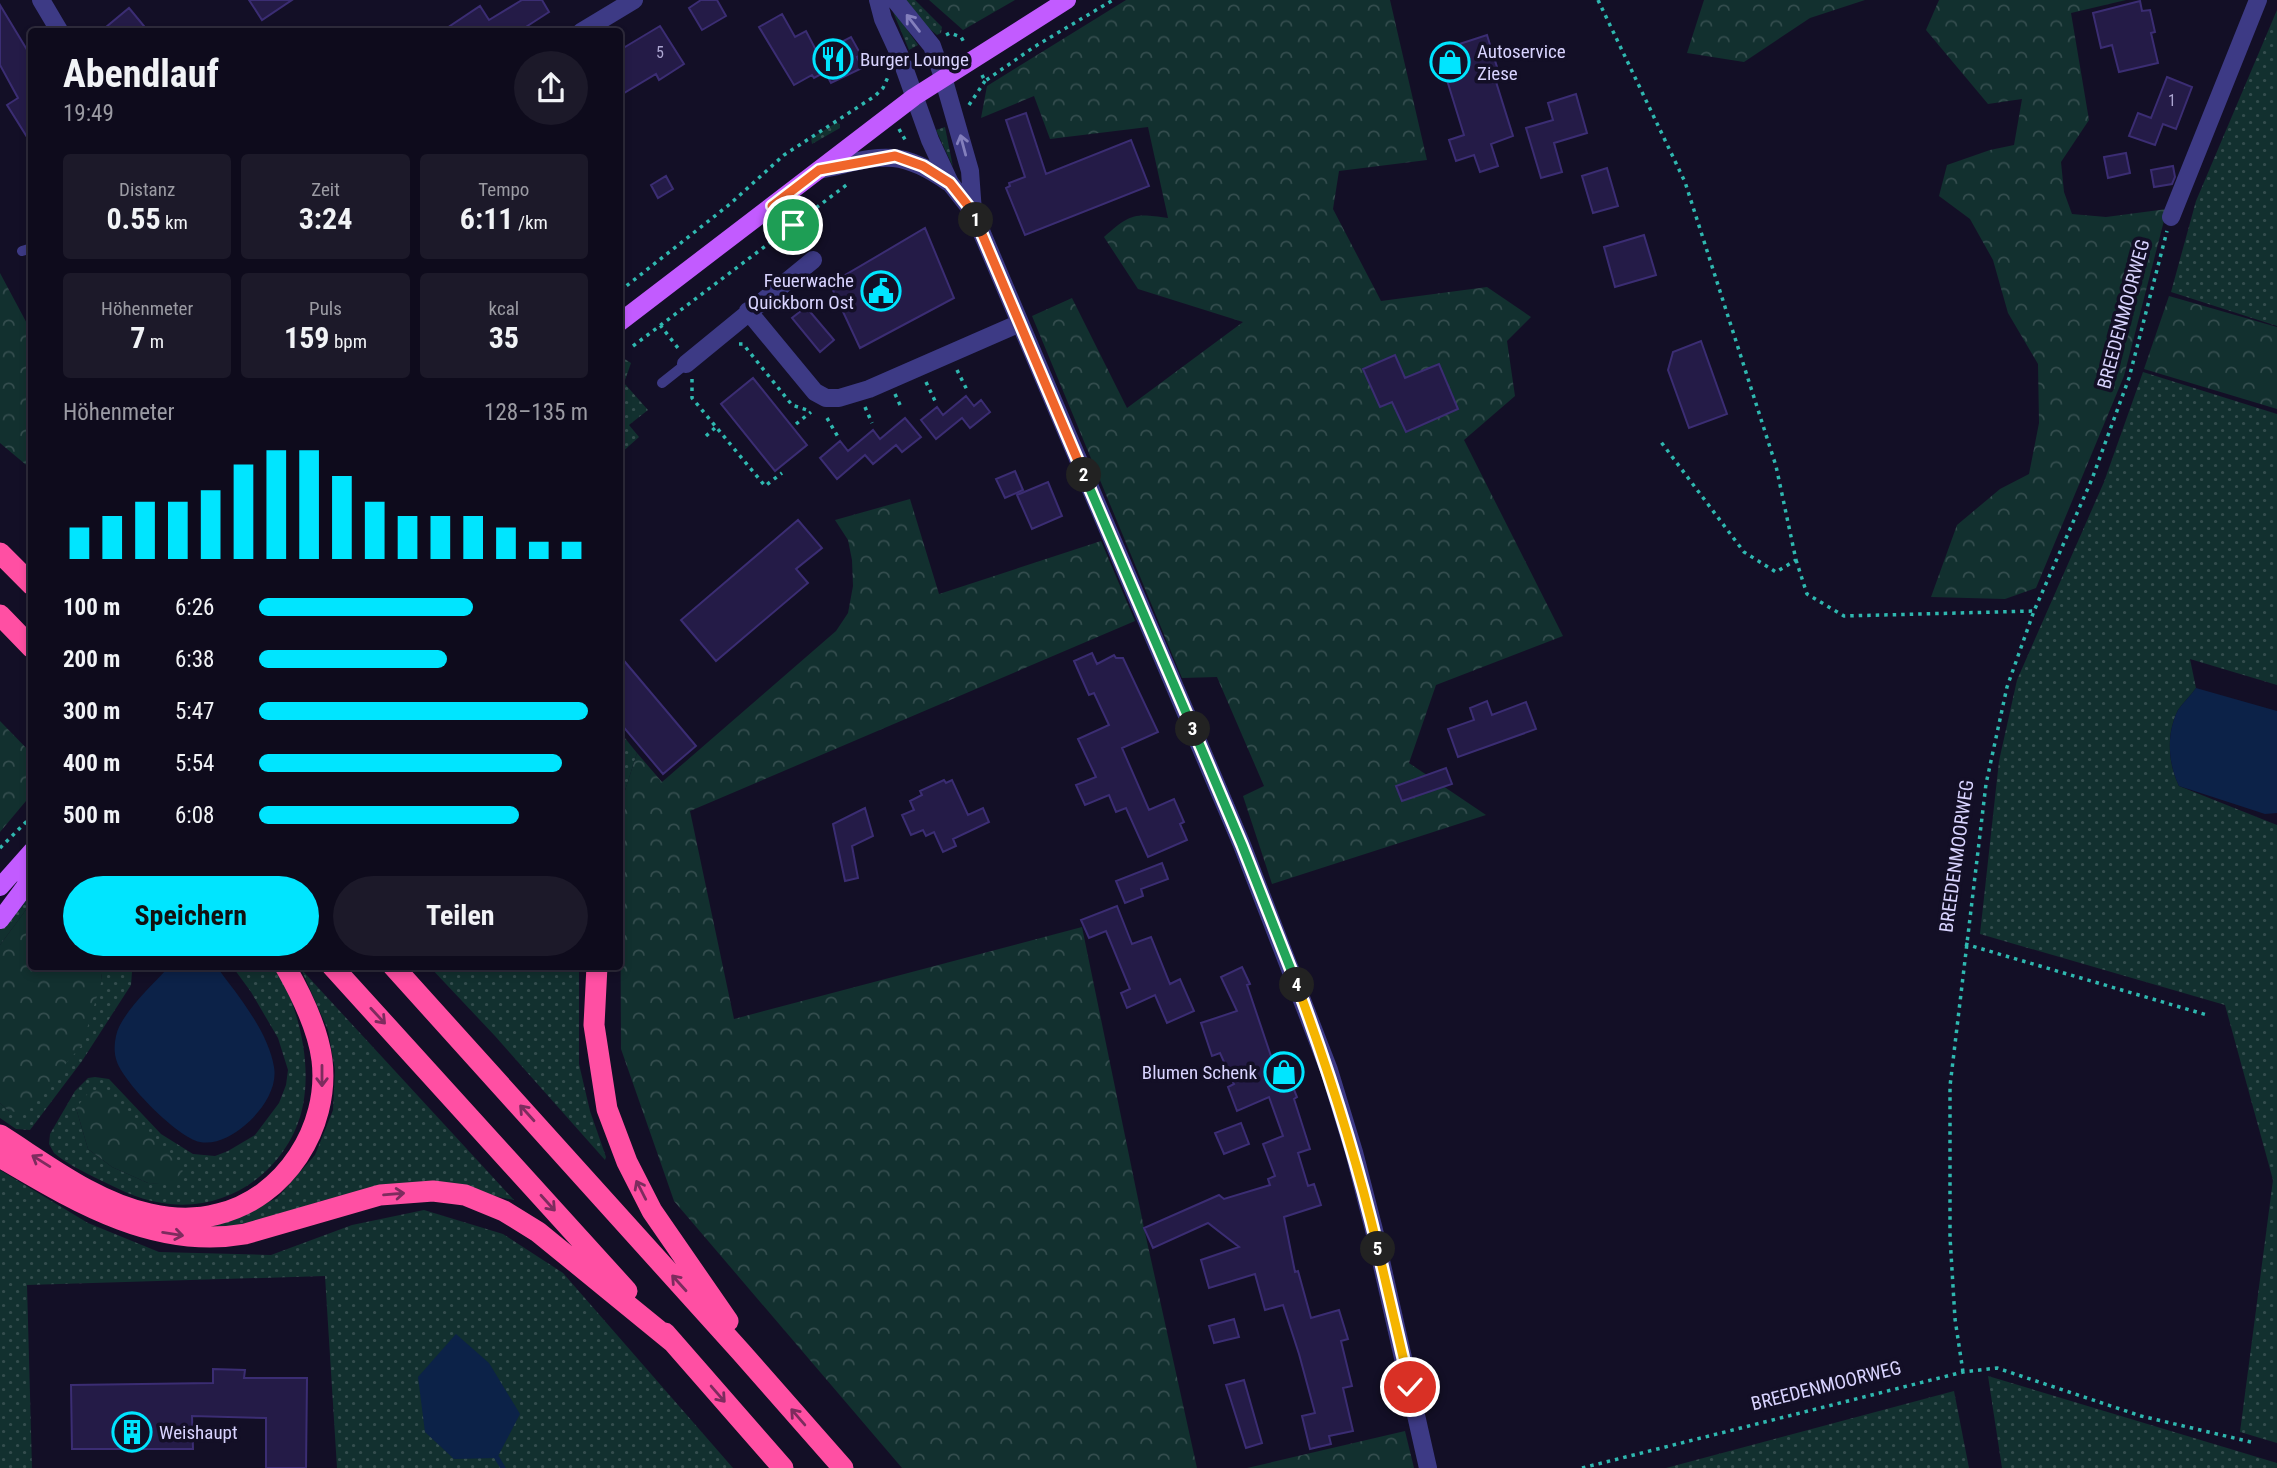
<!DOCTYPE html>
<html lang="de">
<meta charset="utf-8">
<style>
body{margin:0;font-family:"Roboto Condensed",sans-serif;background:#1c1929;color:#f1f3f6;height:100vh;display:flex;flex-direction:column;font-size:26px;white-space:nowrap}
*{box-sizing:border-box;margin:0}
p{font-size:23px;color:#9b9ba3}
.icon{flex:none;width:38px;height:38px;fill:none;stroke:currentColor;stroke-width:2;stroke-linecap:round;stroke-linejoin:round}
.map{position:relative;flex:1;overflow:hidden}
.drawer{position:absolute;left:28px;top:28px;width:595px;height:942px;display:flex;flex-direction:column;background:#0e0b1c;border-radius:7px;box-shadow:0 4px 10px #0003,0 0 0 2px #2e2b3b}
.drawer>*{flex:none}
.pin{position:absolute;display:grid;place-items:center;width:60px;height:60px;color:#fff;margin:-30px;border:4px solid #fff;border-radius:50%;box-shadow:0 2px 7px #0007}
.km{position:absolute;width:35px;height:35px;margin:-18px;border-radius:50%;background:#222;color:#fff;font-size:19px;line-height:35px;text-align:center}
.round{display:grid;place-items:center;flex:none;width:74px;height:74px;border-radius:37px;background:#1c1929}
.summary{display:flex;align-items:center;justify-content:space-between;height:119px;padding:0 35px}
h1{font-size:38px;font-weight:700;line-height:52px}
.figures{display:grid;grid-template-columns:repeat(3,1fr);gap:10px;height:119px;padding:7px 35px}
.figures div{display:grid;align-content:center;border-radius:7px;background:#1c1929;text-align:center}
.figures b{font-size:30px;font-weight:700}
.figures small{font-size:19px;font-weight:400}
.figures p{font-size:19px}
.chart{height:196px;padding:14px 35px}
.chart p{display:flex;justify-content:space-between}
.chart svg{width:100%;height:126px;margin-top:7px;stroke:#00e5ff;stroke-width:6}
.primary-button{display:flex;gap:14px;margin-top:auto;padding:14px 35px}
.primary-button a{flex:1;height:80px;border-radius:42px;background:#00e5ff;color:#111;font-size:28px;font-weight:700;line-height:80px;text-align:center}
.primary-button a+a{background:#1c1929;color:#f1f3f6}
ul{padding:0 35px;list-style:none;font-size:23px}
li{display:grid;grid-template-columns:112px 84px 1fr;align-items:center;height:52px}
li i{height:18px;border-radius:9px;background:#00e5ff}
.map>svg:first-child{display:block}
</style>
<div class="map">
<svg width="2277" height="1468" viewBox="0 0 2277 1468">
<defs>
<pattern id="grass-dots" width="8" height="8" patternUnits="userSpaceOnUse" patternTransform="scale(1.75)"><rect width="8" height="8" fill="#12302f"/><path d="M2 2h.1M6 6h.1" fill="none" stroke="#344d4e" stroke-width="1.8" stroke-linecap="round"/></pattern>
<pattern id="forest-crowns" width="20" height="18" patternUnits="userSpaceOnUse" patternTransform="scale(1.75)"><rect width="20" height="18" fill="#12302f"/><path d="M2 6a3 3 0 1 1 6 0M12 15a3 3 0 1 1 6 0" fill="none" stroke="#344d4e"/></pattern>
</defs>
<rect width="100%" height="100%" fill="#130f26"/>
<path fill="url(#grass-dots)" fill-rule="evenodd" d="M905 0H915L942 27 941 33 937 35 926 26Z
M2277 10V326L2171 292 2196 201Z
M893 12 896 14 918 45 909 50Z
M836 123 840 124V128L812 144 811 138Z
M945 127 953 167 936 130Z
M620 356 631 363 624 383 648 410 629 425 639 437 620 454Z
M2143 372 2277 414V685L2190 659 2196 688C2191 695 2183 703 2178 710 2166 734 2168 763 2179 786L2277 825V1443L2240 1432 2273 1180 2225 1005 1980 934 1999 761 2017 680 2104 482Z
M620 732 637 753 620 806Z
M31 888V903L0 945V928Z
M100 966H129L132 972 131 985 82 1061 30 1130 16 1129 0 1118V1103L9 1111 102 980Z
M232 966H277C297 1007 312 1059 303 1105 291 1166 232 1211 170 1204 145 1202 122 1191 100 1180 84 1172 67 1164 54 1153L49 1144 50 1134 75 1091 88 1078 95 1077 109 1079 161 1134 193 1154 215 1156 228 1151 255 1135 279 1103 286 1085 288 1070 278 1038 251 992ZM76 1108 171 1184 148 1183 112 1167 88 1149Z
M429 966H579V1064L590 1111 606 1157 605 1160 495 1036Z
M301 969 514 1200 425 1182 380 1186 321 1201 268 1219 232 1227 198 1228 233 1219 277 1198 315 1155 333 1110 335 1070 328 1030Z
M0 1170 88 1223 159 1252 271 1255 352 1225 424 1210 503 1234 563 1273 733 1468H337L325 1276 27 1285 32 1468H0Z
M1988 1376 2277 1463V1468H2002Z
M1954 1391 1969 1468H1666Z"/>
<path fill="url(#forest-crowns)" d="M929 0H1015L963 30Z
M1126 0H1390L1427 160 1339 171 1333 209 1381 301 1487 287 1531 317 1507 341 1515 396 1464 440 1563 636 1436 685 1409 763 1486 815 1272 884 1243 796 1264 786 1217 677 1182 678 1032 316 1072 298 1127 408 1243 322 1138 289 1104 237C1130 214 1134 213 1168 218L1148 127 1050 139 1034 96 981 118 987 86Z
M1704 0H1865L1810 18 1744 62 1687 53Z
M1939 0H2126L2071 13 2089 120 2061 162 2064 192 2072 214 2106 217 2167 209 2124 376 2036 588 2005 599 1931 597 1957 525 2000 489 2029 474 2039 423 2038 364 2008 313 1993 260 1970 219 1939 196 1947 165 1990 150 2014 145 2022 99 1988 104 1926 30Z
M0 273 31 331V469L0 443Z
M2169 296 2277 327V409L2144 369Z
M910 499 939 594 1101 541 1135 621 690 811 734 1019 1082 927 1144 1228 1197 1468H902L674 1201 621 1049 620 806 637 753 662 782 836 631 848 613 853 586 852 560 848 540 835 520Z
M0 721 32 754 31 795 0 832Z
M31 903 32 966H100L102 980 82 1045 23 1113 9 1111 0 1103V945Z
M99 1089 162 1146 183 1171 171 1185 148 1183 112 1167 88 1149 76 1108 89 1092Z
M1405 1431 1414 1468H1247Z"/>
<path fill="#0c2248" d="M2196 688 2277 711V813L2265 814 2179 786C2168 763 2166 734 2178 710 2183 703 2191 695 2196 688Z
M157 966H216C237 994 268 1031 274 1067 278 1089 260 1113 244 1126 232 1136 216 1145 200 1142 177 1137 125 1084 117 1062 114 1054 114 1045 116 1036 120 1015 152 985 167 969Z
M456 1334 489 1363 520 1414 497 1458 454 1459 425 1432 418 1377Z"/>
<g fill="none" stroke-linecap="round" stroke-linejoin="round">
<path stroke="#0c2248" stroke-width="5" d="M497 1458 503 1468"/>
</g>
<path fill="#241b47" stroke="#3b2d73" stroke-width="2" d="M249 0H292L262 20Z
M522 0H542L549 12 518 32H441L480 6 489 20Z
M701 0H717L726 16 702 30 689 8Z
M2140 1 2142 11 2150 10 2155 32 2151 33 2158 63 2119 72 2112 45 2101 48 2093 13Z
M0 5 32 58V145L7 105 18 98 0 65Z
M129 8 144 26 136 32H100Z
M782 14 795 37 806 31 818 54 851 37 861 55 857 57 862 68 831 83 825 72 814 78 812 75 794 85 759 27Z
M660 26 684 64 659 80 656 74 624 93 620 84V50Z
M1487 35 1497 67 1492 69 1513 136 1491 144 1498 166 1480 172 1474 155 1456 161 1449 140 1464 135 1438 51Z
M2167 77 2192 87 2176 129 2163 124 2155 145 2129 136 2138 113 2151 118Z
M1576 94 1587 133 1554 143 1562 172 1541 178 1526 128 1553 120 1548 103Z
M1026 113 1046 174 1131 140 1149 186 1025 235 1006 188 1010 186 1009 183 1025 177 1006 120Z
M2126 153 2130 173 2108 178 2104 157Z
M2173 166 2175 177 2172 184 2154 187 2151 170Z
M1607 168 1618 206 1593 213 1582 176Z
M666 176 673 189 658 198 651 185Z
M925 228 954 298 860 348 830 284Z
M1644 235 1656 275 1615 287 1604 247Z
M806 307 834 340 820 352 792 318Z
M1701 341 1727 414 1689 428 1668 370 1673 352Z
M1395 355 1405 378 1439 364 1458 409 1406 432 1392 402 1380 407 1363 369Z
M753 378 807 445 775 471 721 404Z
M966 396 974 406 981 400 990 412 970 428 962 418 936 439 921 420 937 407 943 415Z
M905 418 921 437 902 452 896 445 873 464 865 455 837 479 820 458 840 441 848 451 873 430 880 439Z
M1015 471 1023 490 1005 498 996 479Z
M1048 482 1062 516 1032 529 1017 495Z
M798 520 822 548 796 569 808 583 716 661 681 620Z
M1092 653 1097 664 1114 655 1116 658H1123L1158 732 1122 748 1149 810 1174 799 1184 822 1180 824 1187 840 1148 857 1126 808 1116 812 1109 795 1085 805 1076 785 1096 777 1078 739 1109 725 1094 693 1089 695 1074 661Z
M620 656 696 746 663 774 620 723Z
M1487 701 1492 715 1526 702 1536 729 1458 757 1448 729 1474 720 1470 708Z
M1446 768 1452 784 1402 801 1396 786Z
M944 780 946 783 952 780 968 815 983 808 989 822 953 839 956 846 943 852 934 832 926 836 923 830 911 835 902 815 914 810 910 801 922 795 920 791Z
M865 808 873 836 852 846 858 878 845 881 833 824Z
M1162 863 1168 879 1141 889 1143 896 1125 903 1116 881Z
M1117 906 1132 944 1151 937 1170 984 1180 979 1194 1011 1167 1023 1155 995 1127 1008 1121 993 1130 989 1106 931 1089 938 1081 920Z
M1242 967 1250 984 1247 985 1272 1059 1280 1055 1297 1097 1294 1099 1310 1149 1298 1153 1308 1186 1314 1184 1321 1205 1284 1217 1295 1272 1298 1271 1311 1318 1339 1310 1348 1339 1341 1341 1352 1386 1343 1388 1353 1431 1329 1436 1331 1444 1310 1449 1302 1416 1315 1413 1299 1354 1283 1305 1265 1310 1255 1274 1209 1288 1201 1260 1239 1247 1208 1223 1153 1248 1144 1228 1219 1195 1224 1199 1270 1185 1268 1179 1275 1176 1263 1144 1283 1136 1269 1097 1237 1111 1228 1087 1234 1084 1220 1053 1212 1056 1201 1023 1237 1011 1221 977Z
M1241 1123 1249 1144 1224 1154 1215 1133Z
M1234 1319 1239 1337 1214 1343 1209 1326Z
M213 1369 245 1370 244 1378H307L306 1468H266V1418L192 1416 193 1449H72L71 1385 213 1383Z
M1244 1380 1262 1443 1246 1448 1226 1385Z"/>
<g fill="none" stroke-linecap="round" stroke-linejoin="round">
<path stroke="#2fb8b0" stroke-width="3.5" stroke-dasharray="3.5 5" stroke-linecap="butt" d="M1598 0 1685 182 1776 466 1796 560 1776 572 1744 552 1661 442
M946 35 950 33 961 37 965 44
M982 75 985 81 1034 47 1113 0
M969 105 985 81
M899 129 907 143
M783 220 804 247
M620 291 730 204 784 155 875 96 883 88 888 77
M660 325 678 348
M739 344H743L792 405 810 411
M633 346 849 183
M957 370 967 390
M692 379V398L765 486 782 473
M926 382 936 403
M895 394 901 407
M865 407 872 423
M827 418 838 437
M796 424 811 412
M706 436 716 427
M1796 560 1807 594 1844 616 2034 611
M0 848 32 816
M1965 944 2207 1015
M1963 1372 1955 1319 1950 1237V1086L1986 784 2007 687 2034 611 2092 479 2129 378 2167 231
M1582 1468 1963 1372 1997 1368 2141 1416 2251 1442"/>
<path stroke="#3d3a85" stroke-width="10" d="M22 251 32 248
M662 383 686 364"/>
<path stroke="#3d3a85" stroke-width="18" d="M41 0 60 32
M878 0 883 19 900 56 930 140 950 183 973 212 1242 845 1329 1070 1354 1152 1374 1230 1428 1468
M895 0 932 46 943 77 970 171 973 212
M581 32 634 0
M819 170C877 158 895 145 948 182
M2171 217 2258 0
M748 311 815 392 826 398H839L869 389 1020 323
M686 364 813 260"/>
<path stroke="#c25bff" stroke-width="18" d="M620 322 914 97 1067 0
M0 887 32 851
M0 920 24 888 32 873"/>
<path stroke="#ff4fa3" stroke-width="21" d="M0 553 32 585
M0 615 32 648
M332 966 627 1291
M393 966 741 1352 843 1468
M597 966 594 1025 607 1109 627 1162 652 1211 728 1321
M0 1135C46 1164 96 1203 150 1214 172 1219 196 1220 218 1214 285 1198 330 1127 322 1060 318 1028 301 994 285 966
M0 1157C75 1201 154 1250 245 1234L380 1195 433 1191 465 1195 504 1211 538 1232 674 1343
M665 1333 783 1468"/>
</g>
<defs><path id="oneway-shaft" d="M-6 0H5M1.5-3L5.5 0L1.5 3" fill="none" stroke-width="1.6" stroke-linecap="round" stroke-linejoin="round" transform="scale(1.75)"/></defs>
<g stroke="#837fbc">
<use href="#oneway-shaft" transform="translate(913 23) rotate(-128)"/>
<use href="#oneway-shaft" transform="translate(963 145) rotate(-105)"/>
</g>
<g stroke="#7d2c5e">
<use href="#oneway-shaft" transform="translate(378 1016) rotate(47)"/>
<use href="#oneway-shaft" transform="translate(322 1076) rotate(90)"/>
<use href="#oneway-shaft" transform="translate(527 1113) rotate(-132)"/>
<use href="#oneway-shaft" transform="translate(41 1161) rotate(-148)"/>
<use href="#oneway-shaft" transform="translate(641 1190) rotate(-117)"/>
<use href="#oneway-shaft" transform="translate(394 1194) rotate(-5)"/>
<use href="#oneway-shaft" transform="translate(548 1203) rotate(48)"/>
<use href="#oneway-shaft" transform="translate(173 1234) rotate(9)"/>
<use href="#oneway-shaft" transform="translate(679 1283) rotate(-132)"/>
<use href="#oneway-shaft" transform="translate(718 1394) rotate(49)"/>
<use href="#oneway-shaft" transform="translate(798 1417) rotate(-131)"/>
</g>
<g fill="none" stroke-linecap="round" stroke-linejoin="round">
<g stroke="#fff" stroke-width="14">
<path id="split-1" d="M793 225 789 228 772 206 819 170 895 156 923 166 950 183 973 212 976 220"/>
</g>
<g stroke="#fff" stroke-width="14">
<path id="split-2" d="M976 220 1084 475"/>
</g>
<g stroke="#fff" stroke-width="14">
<path id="split-3" d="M1084 475 1193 729"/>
</g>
<g stroke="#fff" stroke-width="14">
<path id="split-4" d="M1193 729 1242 845 1297 985"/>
</g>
<g stroke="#fff" stroke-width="14">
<path id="split-5" d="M1297 985C1330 1074 1356 1156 1378 1249"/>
</g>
<g stroke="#fff" stroke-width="14">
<path id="split-6" d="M1378 1249 1410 1387"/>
</g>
<use href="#split-1" stroke="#f0652b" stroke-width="9"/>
<use href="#split-2" stroke="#f0652b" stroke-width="9"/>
<use href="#split-3" stroke="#22a559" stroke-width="9"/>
<use href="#split-4" stroke="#22a559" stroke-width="9"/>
<use href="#split-5" stroke="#f5b400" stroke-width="9"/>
<use href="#split-6" stroke="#f5b400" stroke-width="9"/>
</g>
<defs>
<g id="restaurant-ring" transform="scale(2.0125)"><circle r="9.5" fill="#130f26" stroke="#00e5ff" stroke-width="1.5"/><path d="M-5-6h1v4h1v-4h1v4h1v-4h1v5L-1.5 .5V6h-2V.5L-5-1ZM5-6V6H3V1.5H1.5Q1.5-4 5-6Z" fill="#00e5ff"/></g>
<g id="shop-ring" transform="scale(2.0125)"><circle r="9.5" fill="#130f26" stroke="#00e5ff" stroke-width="1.5"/><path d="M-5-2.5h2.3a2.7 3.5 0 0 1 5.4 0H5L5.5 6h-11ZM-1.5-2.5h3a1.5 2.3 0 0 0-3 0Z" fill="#00e5ff"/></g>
<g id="civic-ring" transform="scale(2.0125)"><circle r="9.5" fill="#130f26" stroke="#00e5ff" stroke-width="1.5"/><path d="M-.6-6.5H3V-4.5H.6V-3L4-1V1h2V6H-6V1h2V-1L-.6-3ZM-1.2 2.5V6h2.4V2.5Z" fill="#00e5ff"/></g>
<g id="building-ring" transform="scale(2.0125)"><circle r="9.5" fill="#130f26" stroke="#00e5ff" stroke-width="1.5"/><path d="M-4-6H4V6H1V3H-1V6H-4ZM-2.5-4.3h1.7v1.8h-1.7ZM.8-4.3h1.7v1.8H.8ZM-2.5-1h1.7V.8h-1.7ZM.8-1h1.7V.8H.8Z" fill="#00e5ff"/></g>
</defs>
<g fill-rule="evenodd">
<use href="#restaurant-ring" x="833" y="59"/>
<use href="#shop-ring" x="1450" y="62"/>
<use href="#civic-ring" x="881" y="291"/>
<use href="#shop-ring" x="1284" y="1072"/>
<use href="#building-ring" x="132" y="1432"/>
</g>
<g text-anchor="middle" stroke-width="7" stroke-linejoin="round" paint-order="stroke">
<g font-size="16" fill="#aca6d1">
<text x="660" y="58">5</text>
<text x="2172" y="106">1</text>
</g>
<g font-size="19" fill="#d9d4ff" stroke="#130f26" text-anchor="start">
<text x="1477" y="58">Autoservice<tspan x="1477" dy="22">Ziese</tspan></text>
<text x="860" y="66">Burger Lounge</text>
<text x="854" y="287" text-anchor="end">Feuerwache<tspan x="854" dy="22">Quickborn Ost</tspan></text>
<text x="1257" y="1079" text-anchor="end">Blumen Schenk</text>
<text x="159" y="1439">Weishaupt</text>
</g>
<g font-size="19" fill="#d9d4ff" stroke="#130f26">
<text transform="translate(2123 314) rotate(-75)" y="7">BREEDENMOORWEG</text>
<text transform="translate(1956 856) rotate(-82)" y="7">BREEDENMOORWEG</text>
<text transform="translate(1826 1385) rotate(-14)" y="7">BREEDENMOORWEG</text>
</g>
</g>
</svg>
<div class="pin" style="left:793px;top:225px;background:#1e9e55"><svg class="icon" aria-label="arrive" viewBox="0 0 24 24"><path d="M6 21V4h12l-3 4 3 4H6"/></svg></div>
<div class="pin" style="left:1410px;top:1387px;background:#d93025"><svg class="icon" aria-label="check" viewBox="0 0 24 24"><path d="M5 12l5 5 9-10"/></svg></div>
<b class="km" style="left:976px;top:220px">1</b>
<b class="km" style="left:1084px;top:475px">2</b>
<b class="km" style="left:1193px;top:729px">3</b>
<b class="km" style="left:1297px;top:985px">4</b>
<b class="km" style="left:1378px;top:1249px">5</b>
<section class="drawer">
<div class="summary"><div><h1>Abendlauf</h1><p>19:49</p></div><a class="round"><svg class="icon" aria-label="share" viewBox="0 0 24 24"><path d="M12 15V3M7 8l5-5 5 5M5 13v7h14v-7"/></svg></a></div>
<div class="figures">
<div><p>Distanz</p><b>0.55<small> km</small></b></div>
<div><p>Zeit</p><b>3:24</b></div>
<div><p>Tempo</p><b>6:11<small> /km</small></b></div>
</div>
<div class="figures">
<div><p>Höhenmeter</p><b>7<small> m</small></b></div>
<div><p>Puls</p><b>159<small> bpm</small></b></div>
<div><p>kcal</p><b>35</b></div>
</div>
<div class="chart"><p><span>Höhenmeter</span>128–135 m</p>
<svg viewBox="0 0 160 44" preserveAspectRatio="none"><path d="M5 44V33M15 44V29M25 44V24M35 44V24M45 44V20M55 44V11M65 44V6M75 44V6M85 44V15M95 44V24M105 44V29M115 44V29M125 44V29M135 44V33M145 44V38M155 44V38"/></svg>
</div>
<ul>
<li><b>100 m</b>6:26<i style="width:65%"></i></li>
<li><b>200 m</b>6:38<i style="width:57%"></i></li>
<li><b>300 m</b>5:47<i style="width:100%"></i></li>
<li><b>400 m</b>5:54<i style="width:92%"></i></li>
<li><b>500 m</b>6:08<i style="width:79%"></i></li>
</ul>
<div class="primary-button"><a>Speichern</a><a>Teilen</a></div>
</section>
</div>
